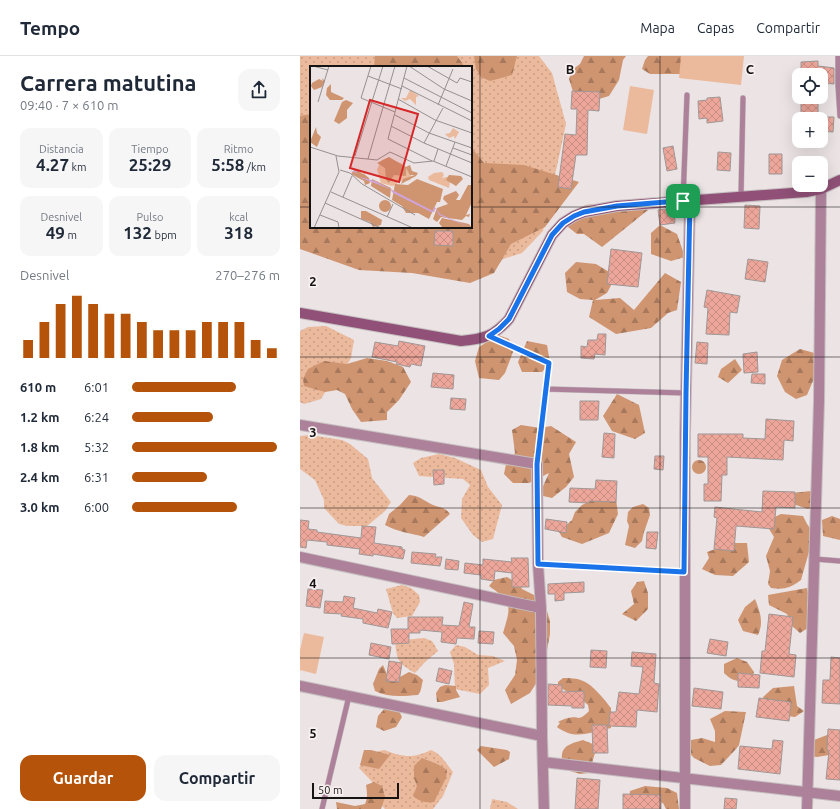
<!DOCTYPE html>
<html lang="es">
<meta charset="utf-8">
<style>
body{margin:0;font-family:Ubuntu,sans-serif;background:#f6f6f7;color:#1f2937;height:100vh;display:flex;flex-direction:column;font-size:15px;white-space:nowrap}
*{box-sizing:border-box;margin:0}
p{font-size:13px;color:#747a83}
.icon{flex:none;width:22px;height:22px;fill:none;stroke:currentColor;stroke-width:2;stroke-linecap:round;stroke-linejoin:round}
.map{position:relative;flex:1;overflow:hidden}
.side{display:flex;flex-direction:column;background:#fff;width:300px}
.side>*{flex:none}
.fabs{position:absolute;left:492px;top:12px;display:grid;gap:8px}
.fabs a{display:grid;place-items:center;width:36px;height:36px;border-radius:8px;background:#fff;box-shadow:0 4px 16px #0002;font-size:20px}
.scale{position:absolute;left:12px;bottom:10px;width:87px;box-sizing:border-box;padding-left:4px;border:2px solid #161313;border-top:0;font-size:11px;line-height:14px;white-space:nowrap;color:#161313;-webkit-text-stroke:3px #f8f0f1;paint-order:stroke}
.pin{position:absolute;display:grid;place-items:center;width:34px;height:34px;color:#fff;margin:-17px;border-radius:8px;box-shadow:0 2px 6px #0006}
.round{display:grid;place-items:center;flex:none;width:42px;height:42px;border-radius:12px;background:#f6f6f7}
.head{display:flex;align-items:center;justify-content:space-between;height:68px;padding:0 20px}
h1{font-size:22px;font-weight:700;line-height:30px}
.stats{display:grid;grid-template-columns:repeat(3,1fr);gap:6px;height:68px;padding:4px 20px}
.stats div{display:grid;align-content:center;border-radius:10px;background:#f6f6f7;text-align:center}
.stats b{font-size:17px;font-weight:700}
.stats small{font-size:11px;font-weight:400}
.stats p{font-size:11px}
.chart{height:112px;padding:8px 20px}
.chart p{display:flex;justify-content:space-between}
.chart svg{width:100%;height:72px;margin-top:4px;stroke:#b45309;stroke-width:6}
.cta{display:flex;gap:8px;margin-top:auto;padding:8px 20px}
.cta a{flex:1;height:46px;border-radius:12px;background:#b45309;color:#fff;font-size:16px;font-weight:700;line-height:46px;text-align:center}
.cta a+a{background:#f6f6f7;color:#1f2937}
ul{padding:0 20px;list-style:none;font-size:13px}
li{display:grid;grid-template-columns:64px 48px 1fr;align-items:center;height:30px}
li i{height:10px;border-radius:5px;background:#b45309}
header{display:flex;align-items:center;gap:24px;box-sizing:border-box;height:56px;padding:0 20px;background:#fff;border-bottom:1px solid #e0e1e3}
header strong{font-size:19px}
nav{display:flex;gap:22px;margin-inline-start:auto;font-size:14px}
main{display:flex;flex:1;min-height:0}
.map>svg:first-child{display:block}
</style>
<header>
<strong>Tempo</strong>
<nav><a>Mapa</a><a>Capas</a><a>Compartir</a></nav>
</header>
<main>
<section class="side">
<div class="head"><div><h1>Carrera matutina</h1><p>09:40 · 7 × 610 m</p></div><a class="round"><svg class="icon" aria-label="share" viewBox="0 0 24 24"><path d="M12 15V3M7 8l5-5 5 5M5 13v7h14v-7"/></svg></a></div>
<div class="stats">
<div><p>Distancia</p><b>4.27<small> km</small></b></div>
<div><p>Tiempo</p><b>25:29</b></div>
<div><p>Ritmo</p><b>5:58<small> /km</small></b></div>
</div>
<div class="stats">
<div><p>Desnivel</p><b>49<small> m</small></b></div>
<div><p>Pulso</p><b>132<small> bpm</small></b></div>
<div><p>kcal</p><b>318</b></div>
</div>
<div class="chart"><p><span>Desnivel</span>270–276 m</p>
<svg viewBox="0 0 160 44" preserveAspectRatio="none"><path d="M5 44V33M15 44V22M25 44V11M35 44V6M45 44V11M55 44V17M65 44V17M75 44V22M85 44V27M95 44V27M105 44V27M115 44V22M125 44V22M135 44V22M145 44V33M155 44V38"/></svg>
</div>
<ul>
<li><b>610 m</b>6:01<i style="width:70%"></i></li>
<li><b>1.2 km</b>6:24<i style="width:55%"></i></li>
<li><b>1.8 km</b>5:32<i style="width:98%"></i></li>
<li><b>2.4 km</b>6:31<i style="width:51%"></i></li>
<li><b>3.0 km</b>6:00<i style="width:71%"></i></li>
</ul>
<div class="cta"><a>Guardar</a><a>Compartir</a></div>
</section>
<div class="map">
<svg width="540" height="753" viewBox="0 0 540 753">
<defs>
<pattern id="grass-dots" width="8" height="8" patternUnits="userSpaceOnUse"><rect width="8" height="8" fill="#ebb99b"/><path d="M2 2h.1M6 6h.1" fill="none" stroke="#c99e85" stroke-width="1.8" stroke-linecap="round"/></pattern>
<pattern id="forest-firs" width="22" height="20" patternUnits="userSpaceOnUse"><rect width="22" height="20" fill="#cf9470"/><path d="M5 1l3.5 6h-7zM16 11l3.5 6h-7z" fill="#a7785b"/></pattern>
<pattern id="building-cross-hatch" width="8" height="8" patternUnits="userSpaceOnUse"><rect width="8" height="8" fill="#eda69a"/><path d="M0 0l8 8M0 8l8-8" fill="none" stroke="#ca8e84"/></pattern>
</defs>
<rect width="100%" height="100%" fill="#ebe3e4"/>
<path fill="url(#grass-dots)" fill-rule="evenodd" d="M0 0H239L252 17 266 68 243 175 222 197 191 207 82 215 9 192 0 186ZM11 11H171V171H11Z
M26 270 54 284 51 302 42 318 27 333 21 343 4 348 0 346V275L8 271Z
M10 379 42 384 50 388 68 403 72 422 91 446 85 455 67 470H48L39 468 24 452V444L15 424 0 413V380Z
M139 398 155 402 181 414 188 431 202 449 193 483 182 486 173 479 161 462 162 443 170 429 163 423 119 420 113 407 121 402Z
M102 529 111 532 119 539 120 546 112 560 97 562 93 557 86 533Z
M124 582 132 585 138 595 125 606 115 617C98 607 97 605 95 585Z
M156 589 165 591 178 599 193 600 205 605 188 612 189 629 180 638 155 633 154 608 150 596Z
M84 694C103 701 112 703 131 694 141 698 146 707 153 716L143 740 133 753H85L82 750 80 734 59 712 67 698Z
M192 743 207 746 218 753H190Z"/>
<path fill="url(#forest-firs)" d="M75 0H157L163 8 162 11H74Z
M174 0H217L212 19 190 25 181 21 176 13Z
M284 0H326L323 4 319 24 309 40 282 48 275 42 269 23 272 14 280 8Z
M348 0H394L380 18H350L342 13 345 4Z
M11 58V171H171V91L184 107 224 109 279 126 245 171 211 188 194 217 170 227 112 217 59 214 0 193V60Z
M337 143 348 154 302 191 284 178H277L263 167C278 153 284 143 305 152Z
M360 169 377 178 385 201 371 205 351 198V177Z
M276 206 296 208 316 220 307 237 295 244 320 242 334 254 365 217 381 226 377 254 368 257 351 272 316 278 289 261 293 244 280 243 267 236 265 217Z
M198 279 209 283 213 296 205 317 199 324 179 322 175 305 179 291Z
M227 285 247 289 250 307 242 316H222L218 306Z
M500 293 518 298 515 320 507 339 496 343 485 336 477 320 482 304Z
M67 302 87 305 103 311 111 326 99 344 87 356V364L61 366 52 353 45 338 37 334 25 336 4 330 3 323 8 313 24 305 47 308Z
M435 303 442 314 428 327 418 321 421 313Z
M317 338 339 349 345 377 335 383 312 375 303 360Z
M221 369 240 372 251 370 276 386 269 398 274 421 266 431 252 442 239 439 249 417 229 427H213L204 418 206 408 215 397 212 374Z
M392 411a7 7 0 1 1 14 0a7 7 0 1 1-14 0Z
M511 435 512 451 508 453 490 447 493 437Z
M109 439C120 440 123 444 133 449 140 452 145 451 150 458L124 481C111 477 97 476 85 469L89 458 100 449Z
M316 443 318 458 309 477 282 488 262 481 259 476 272 464 275 456 282 449 292 444Z
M343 448 349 452 350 459 344 476 342 485 335 492 325 489 329 470 327 465 328 456 333 451Z
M481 458 503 460 507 468 514 478 501 524C490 532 484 534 471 532L468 528 470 515 466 500 474 481 466 468 468 464Z
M532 460 540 463V484L523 480 522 464Z
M432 487H447L449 506 433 520 415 519 402 513 409 502 407 496Z
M207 521 220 529 222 533 238 541 247 555 250 565V578L246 600 237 626 230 637 211 648 205 634 215 619 217 604 214 590 203 577C211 550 213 547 189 530L194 524Z
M344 525 348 537V553L336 565 322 558 334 548 331 535 337 526Z
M507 532 512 555 516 567 500 577 492 570 487 558 469 549 468 539Z
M455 543C460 556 464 566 458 579L443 575 438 564 445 551Z
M437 602 447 606 454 616 451 625C440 626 433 626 424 617V608Z
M83 609 89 623 98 622 109 616 117 619 123 624C121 630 122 634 118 639 103 640 89 642 75 635L73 628 79 613Z
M263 622C270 622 277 622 283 625 292 628 305 644 311 652V672C290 676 276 685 257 671L260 667 258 666C261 664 264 663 268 662 280 659 277 667 289 655L288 649C279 640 268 637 258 630V626Z
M145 629 156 630V634L160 641 142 646H137L136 637 140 631Z
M494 630 497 650 504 655 495 661 479 659 465 651 463 641 473 632Z
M86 651 98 653 102 661 96 671 84 675 76 671 78 660Z
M425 655 446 656 439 689 436 693 421 709 410 710 394 702 386 693V685L402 682 415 686V675L410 663Z
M533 678 529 699 517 701 511 700 514 684 527 679Z
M283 684 295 689V697L289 717 280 718 264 713C258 693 264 689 283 684Z
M181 690 207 694 210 696 209 703 194 711 177 694Z
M64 694H71L90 699 79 713 60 709Z
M122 702C130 706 142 708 147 715L146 722 134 746C126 747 120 746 113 740L117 730 114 722V710Z
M74 726 82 730 85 741 81 753H37L36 746 55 750 65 748C68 742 67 735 66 729Z
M345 730 367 732 377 737 379 753H366L363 747H335L329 743 330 735Z"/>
<path fill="#ebb99b" d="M381 0H444L441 29 379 22Z
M330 30 354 34 347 78 323 74Z
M4 577 24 581 16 618 0 614V594Z"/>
<path fill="url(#building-cross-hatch)" stroke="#9f9796" d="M518 5V10L534 12V28L521 27V19H501V6Z
M272 35 300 36 299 55 288 54 287 99H276L271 133 258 131 265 78 276 79 277 53H271Z
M420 41 423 65 407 67V62L399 63 398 45 407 44V42Z
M501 41H518V63H501Z
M521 61H534L533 76 521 75Z
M373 90 377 113 367 115 363 92Z
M418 96 431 97 430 115 417 114Z
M469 98H482V118H469Z
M445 149 460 150 459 173 444 172Z
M374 152 375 167 360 169 358 154Z
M135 175H153V190L134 189Z
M311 193 342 197 338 231 307 228Z
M448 203 468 206 465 226 445 223Z
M407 234 440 240 437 257 430 256 429 279 406 278 408 252 404 251Z
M298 278H306L305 299 295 298 294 303 281 302V290L287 291 288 284H297Z
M99 285 125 290 121 310 111 308 110 311 96 308 97 306 72 301 75 286 98 290Z
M397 286 408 287 407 308 395 307Z
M457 296 458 316 444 317 443 298Z
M133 317 154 319 153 333 131 331Z
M452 318H465V328L451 327Z
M151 342 166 343 165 354 150 353Z
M280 345H299L298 364H280Z
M466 363 494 365 493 385 484 384 483 404 427 401V419H422L421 445H404V428H408V401H398V378H443V382L465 383Z
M304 377 315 378 314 402 302 401Z
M355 400H364L363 414 354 413Z
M133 414H144V428L134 429Z
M296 424 317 425 316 446 289 445V447L269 446 270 432 295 433Z
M463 435 495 436V452L476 451 474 473 436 470 434 495 414 493 417 462 414 461 415 451 462 456Z
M246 463 267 466 266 477 245 473Z
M0 464 9 465 8 473 17 474V476L61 482 62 470 76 471 74 487 102 491V493L105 494 103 503 73 498V500L59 498 60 493 27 489V486L7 484 6 492 0 491Z
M347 476H358L356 493 346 492Z
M112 496 136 498 135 501H142L140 510 111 507Z
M211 502H228L229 531H212V517L195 515 194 525 181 523V519L164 517 165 507 183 509V503L212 506Z
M146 503 159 505 158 514 145 513Z
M284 526V536L264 537V544L255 545V538H248V528Z
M8 533 23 534 20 552 6 550Z
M44 540 55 542 53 552 77 557 78 553 92 556 88 572 63 567V563L41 560 42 558 24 557 25 545 43 546Z
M164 546 173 548 169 571H175L174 583 157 582 156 588 141 586 142 576 120 574V577H109V587L92 588 91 573H108V561H143L142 569 159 570Z
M469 558 493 561 489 598 496 599 494 621 460 617 462 595H465Z
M179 575 194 576 193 588 178 587Z
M410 583 428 586 426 600 407 597Z
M71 587 91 591 89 603 69 599Z
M291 594 307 595 306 612 290 611Z
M332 596 356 598 354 627 359 628 357 656 337 654 336 671 309 670 310 656H316L319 636 339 638 343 611 331 610Z
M531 601 540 602V648L522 647 523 624H530Z
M89 605 102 607 99 626 86 625Z
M139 612 152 615 149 628 136 625Z
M438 617 460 619 459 632 438 631Z
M248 628 262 629V636L284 635V652H272V650L248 649Z
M394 632 423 636 421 653 392 650Z
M459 642 491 646 489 665 456 661Z
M292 669H307L308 697H293Z
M528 673 540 674V724L526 723 529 695 527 694Z
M473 684 483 685 480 718 438 713 440 690 472 693Z
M277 722 300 724 298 753H275Z
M323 738 361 739V753H323Z
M425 742 437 743 436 753H424Z"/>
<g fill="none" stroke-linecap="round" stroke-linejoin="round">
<g stroke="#c5bebe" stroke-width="6">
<path id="service" d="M538 0V28L540 60
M441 140 443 42
M383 145 387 39
M189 280 249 307 237 408
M245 333 386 337
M515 503 540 505
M238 508 384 516
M22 753 49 640"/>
</g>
<g stroke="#c5bebe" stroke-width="12">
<path id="minor" d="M0 369 237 408 238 508 241 552 242 680 244 753
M0 501 241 552
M0 630 242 680
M243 706 540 740
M385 753V378L390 144
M507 753 519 345 521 133"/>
</g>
<g stroke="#c5bebe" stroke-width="12">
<path id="secondary" d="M0 257 161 285C184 283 194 280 209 263L252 179 263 167 274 160 284 156 317 150 506 136 521 133 540 124"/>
</g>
<use href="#service" stroke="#ae819b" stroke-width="5"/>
<use href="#minor" stroke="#ae819b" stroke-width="10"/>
<use href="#secondary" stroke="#905077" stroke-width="10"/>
</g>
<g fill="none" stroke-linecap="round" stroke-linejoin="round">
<g stroke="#fff" stroke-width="8">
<path id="route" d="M390 144 386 337 384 516 238 508 237 408 249 307 189 280 199 273 209 263 252 179 263 167 274 160 284 156 317 150Z"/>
</g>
<use href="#route" stroke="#1a73e8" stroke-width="5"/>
</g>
<path fill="none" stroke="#161313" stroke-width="1" stroke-opacity="0.55" d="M180 0V753M360 0V753M0 151H11M171 151H540M0 301H540M0 452H540M0 602H540"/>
<g transform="translate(10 10)">
<rect width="162" height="162" fill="#ebe3e4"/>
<path d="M100 24 109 30 106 31V39L100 33 95 35 91 32H96ZM143 62 149 66 145 73 144 70 139 72 135 68 140 67ZM77 92 93 98 101 109 100 114 87 116V119L82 120 71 117 67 103 72 94ZM132 106 134 109 132 112 141 110 139 122 119 114 118 111 124 107Z" fill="#ebb99b"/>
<path d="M12 12 15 15 12 21 4 24 1 20 2 17 9 13 13 15ZM21 18V26L34 32 32 34H20L16 29 17 22ZM36 34 43 37 37 44V52L29 58 24 55 32 36ZM6 61 7 67 11 71 7 81 0 76ZM79 91 96 101 100 99 102 105 108 107 106 110 91 118 93 113 105 109H100L96 102V110L84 109 79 117 76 114 75 102 67 97ZM45 103 53 108 58 105 54 108 59 112 60 117 55 119 54 115 41 108ZM139 109 151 110 153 113 146 120 136 114ZM62 113 81 122 80 132 61 120ZM107 113 133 123 130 136H127L119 153 108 147H96L92 140 82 134 85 118 98 119ZM158 119H162V136L156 149 160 148 159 151 156 150 152 154 131 151 127 156 123 153 127 142 138 138 133 133 134 130 146 125 149 129 146 134H150ZM69 140a6 6 0 1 1 12 0a6 6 0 1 1-12 0ZM51 145H56L72 154 71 159 63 161 60 156 51 153ZM132 152 159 158 162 162 132 161 129 157Z" fill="#cf9470"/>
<path d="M40 105H46L50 111 65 115 123 145 124 141 126 142 130 148 162 162 129 149 126 142 124 146H121L83 127 80 123 51 112 47 107Z" fill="#d0a4d8"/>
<path fill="none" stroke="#969090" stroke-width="1" d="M3 0 18 4M61 0 51 32 85 46M97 0 78 73 122 95M99 0 134 23 162 35M117 0 147 17 150 12 162 16M58 10 92 23M94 12 162 47M92 20 162 55M88 33 125 54 162 67M8 36 19 0M128 39 143 3M85 49 119 67 162 82M81 60 114 77 162 97M114 77 133 42M0 81 28 90 67 94 80 86 104 97 123 95 162 111M143 82 162 89M45 90 73 0M58 93 85 0M124 95 128 83M136 100 145 76M30 104 40 107 52 118 105 149M21 126 103 162M33 131 42 110M15 137 71 162M10 149 28 156 29 162M77 151 83 138M4 162 29 106 26 90"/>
<path fill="#d62828" fill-opacity="0.15" stroke="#d62828" stroke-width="2" d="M60 34 108 48 89 116 40 102Z"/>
<rect width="162" height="162" fill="none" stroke="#161313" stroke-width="2"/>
</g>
<g font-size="13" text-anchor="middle" font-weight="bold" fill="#161313" stroke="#f8f0f1" stroke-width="3.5" stroke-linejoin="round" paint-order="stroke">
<text x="270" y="18">B</text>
<text x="450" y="18">C</text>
<text x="13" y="230">2</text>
<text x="13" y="381">3</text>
<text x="13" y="532">4</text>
<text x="13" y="682">5</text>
</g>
</svg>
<div class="fabs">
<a><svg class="icon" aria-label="locate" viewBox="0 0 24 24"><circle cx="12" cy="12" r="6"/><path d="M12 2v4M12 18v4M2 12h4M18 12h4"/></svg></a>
<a>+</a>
<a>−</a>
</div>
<div class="scale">50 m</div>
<div class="pin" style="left:383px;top:145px;background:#1e9e55"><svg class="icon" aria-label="arrive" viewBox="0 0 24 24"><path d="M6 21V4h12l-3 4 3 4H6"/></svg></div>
</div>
</main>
